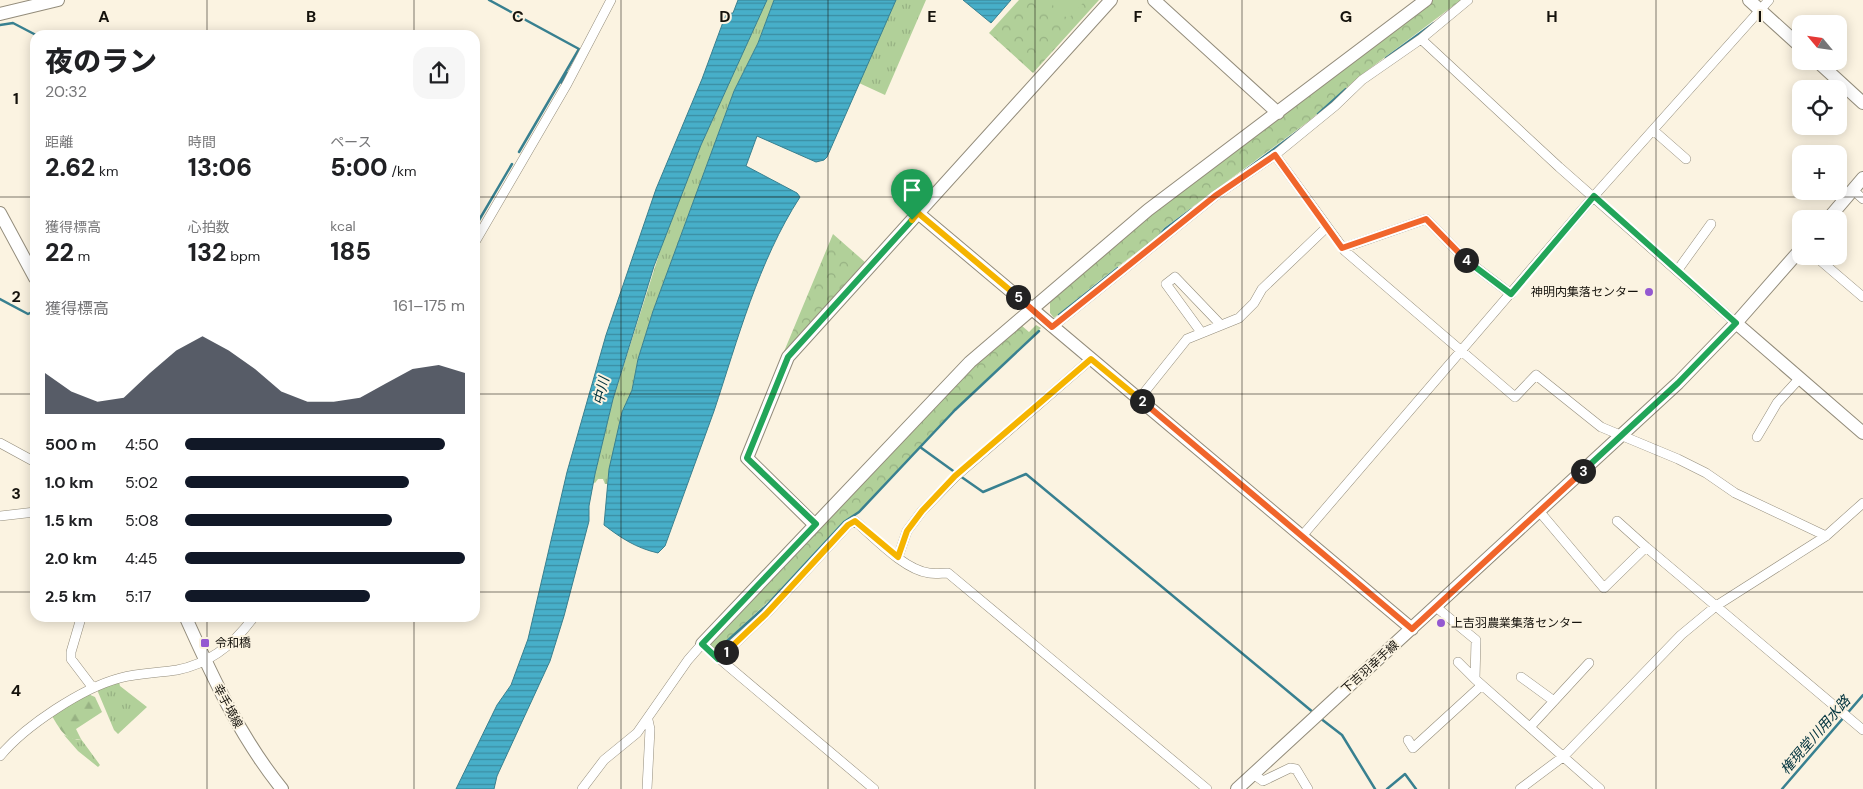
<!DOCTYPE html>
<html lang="ja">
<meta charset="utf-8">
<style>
body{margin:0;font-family:"DM Sans","Noto Sans JP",sans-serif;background:#f6f6f6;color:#202124;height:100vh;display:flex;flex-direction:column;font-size:19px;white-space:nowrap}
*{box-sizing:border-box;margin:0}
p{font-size:16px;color:#757577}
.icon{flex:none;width:28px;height:28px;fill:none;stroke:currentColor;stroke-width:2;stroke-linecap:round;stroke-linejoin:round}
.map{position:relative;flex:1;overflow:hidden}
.panel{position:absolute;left:30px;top:30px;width:450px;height:592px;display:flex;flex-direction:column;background:#fff;border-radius:15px;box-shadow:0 2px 12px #0003}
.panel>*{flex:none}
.needle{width:32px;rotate:299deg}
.tools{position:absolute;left:1792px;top:15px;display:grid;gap:10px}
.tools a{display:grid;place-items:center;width:55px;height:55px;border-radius:10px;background:#fff;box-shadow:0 2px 12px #0003;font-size:25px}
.pin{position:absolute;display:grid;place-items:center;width:42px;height:42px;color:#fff;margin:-51px -21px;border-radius:50% 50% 50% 0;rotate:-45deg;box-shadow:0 0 5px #0007}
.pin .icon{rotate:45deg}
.km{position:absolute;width:25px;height:25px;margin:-12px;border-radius:50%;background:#222;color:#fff;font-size:14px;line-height:25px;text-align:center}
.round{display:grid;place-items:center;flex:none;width:52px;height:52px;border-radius:15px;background:#f6f6f6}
.head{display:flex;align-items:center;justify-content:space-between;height:85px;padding:0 15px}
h1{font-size:28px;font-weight:800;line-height:38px}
.metrics{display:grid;grid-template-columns:repeat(3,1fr);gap:8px;height:85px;padding:5px 15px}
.metrics div{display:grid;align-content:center}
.metrics b{font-size:25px;font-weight:800}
.metrics small{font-size:14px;font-weight:400}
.metrics p{font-size:14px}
.chart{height:140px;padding:10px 15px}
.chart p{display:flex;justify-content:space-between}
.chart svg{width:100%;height:90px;margin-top:5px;fill:#111827;opacity:.7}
ul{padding:0 15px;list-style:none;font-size:16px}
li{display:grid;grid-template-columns:80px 60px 1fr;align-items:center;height:38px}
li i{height:12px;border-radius:6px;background:#111827}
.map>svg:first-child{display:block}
</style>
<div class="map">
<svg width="1863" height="789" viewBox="0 0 1863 789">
<defs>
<pattern id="grass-tufts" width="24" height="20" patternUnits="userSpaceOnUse" patternTransform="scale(1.25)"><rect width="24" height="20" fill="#b1d099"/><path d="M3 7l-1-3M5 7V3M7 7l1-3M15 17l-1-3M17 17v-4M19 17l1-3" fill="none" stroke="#97b283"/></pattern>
<pattern id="forest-firs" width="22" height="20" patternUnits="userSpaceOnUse" patternTransform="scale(1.25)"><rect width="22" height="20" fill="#b1d099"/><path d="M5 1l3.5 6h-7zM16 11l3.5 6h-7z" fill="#97b283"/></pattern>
<pattern id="park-crowns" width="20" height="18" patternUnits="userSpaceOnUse" patternTransform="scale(1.25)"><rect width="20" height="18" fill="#b1d099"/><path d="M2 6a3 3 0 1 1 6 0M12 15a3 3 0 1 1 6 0" fill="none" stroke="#97b283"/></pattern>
<pattern id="water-rules" width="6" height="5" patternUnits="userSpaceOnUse" patternTransform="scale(1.25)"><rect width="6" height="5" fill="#47afc9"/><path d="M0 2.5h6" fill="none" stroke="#3a8da2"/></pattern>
</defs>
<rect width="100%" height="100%" fill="#fbf3e1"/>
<path fill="url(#grass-tufts)" d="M767 0H774L758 43 734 91 653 311 638 359 632 390 622 412 607 484H605L603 479H598L595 483 593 482 613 399 662 245 701 145Z
M896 0H926L885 95 859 83Z
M119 682 120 686 147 707 118 734 114 730 98 692V689Z
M64 735 77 740 81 739 100 765 98 767 78 751Z"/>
<path fill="url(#forest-firs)" d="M88 694 95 697 102 712 76 729 81 739C65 742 59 727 52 716Z"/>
<path fill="url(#park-crowns)" d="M1019 0H1099L1033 73 989 33Z
M1433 0H1461L1360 76 1309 121 1164 228 1157 237 1099 281 1054 318 1050 313V300L1168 200Z
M833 234 866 263 783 354Z
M1021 325 1029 332 1036 325 1041 328 958 406 858 512 844 521 770 600 715 651 709 647V642L975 363Z"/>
<path fill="#b1d099" d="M1047 0H1086L1068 19Z"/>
<path fill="url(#water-rules)" stroke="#388090" d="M738 0H767L701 145 654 266 613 399 595 474 589 506V521L564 616 550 661 497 776 494 789H456L497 705 511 685 528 639 567 472 606 335 656 189 702 79 726 14 733 13Z
M774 0H896L827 157 824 160 816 162 757 136 746 166 797 193 800 197C758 262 738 339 714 411 698 456 681 501 665 546L658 553C636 548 621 538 604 525L609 469 622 412 632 390 638 359 653 311 734 91 758 43Z
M963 0H1011L991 23Z"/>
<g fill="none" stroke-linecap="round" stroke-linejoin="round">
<path stroke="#388090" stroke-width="2.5" d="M489 0 579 49 519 152
M0 25 13 23 36 35
M1386 58 1434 23
M560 82 562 83 568 73
M1318 114 1346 89
M1243 172 1301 129
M475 227 512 164
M1160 235 1165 229 1192 209
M0 299 28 314 34 311 35 313
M1059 315 1118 268
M920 447 956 473
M960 476 983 492 1026 474 1314 713
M716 651 766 606 844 522 859 512 955 410 1039 331
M1320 718 1342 735 1375 789
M1387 789 1405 774 1416 789
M1782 789 1863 695"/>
<g stroke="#938c7b" stroke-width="10">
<path id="street" d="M1421 39 1559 167 1736 323
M1653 130 1686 159
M1275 155 1345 251 1515 397 1536 375 1601 427 1678 459 1706 473 1735 493 1826 536
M1853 190 1863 199
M475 242 567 84 611 0
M1343 248 1426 219 1465 259 1511 294
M1815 256 1863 297
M1677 271 1711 224
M1052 327 1215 196 1275 155 1335 106 1362 80 1421 39 1468 0
M1201 332 1166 284 1175 277 1220 324
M1139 399 1187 339 1239 318 1254 303 1262 289 1327 227
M1757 437 1777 403 1800 378
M0 443 35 462
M1539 511 1604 588 1646 547 1863 730
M0 516 35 512
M1617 521 1646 547
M1302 536 1594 196 1769 0
M898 557 907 531 922 511 955 477 1091 359
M1436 607 1476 640 1475 679 1600 789
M81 618 71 652V659L93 688
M719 659 766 614 848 525 855 521C874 537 904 570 929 573 935 574 942 573 948 573L1207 789
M1458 662 1475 679
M1521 677 1554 701
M1530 727 1589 663
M1408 740 1413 748 1482 685
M0 756C25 726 82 688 120 678 139 673 158 673 177 670 209 664 234 644 253 618
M1253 774 1263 781 1290 768 1296 769 1308 789
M582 789 604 760 637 733 688 660 702 644 874 789
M647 789 650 729 648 720
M1520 789 1564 756 1681 635 1716 606 1826 536 1863 503"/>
</g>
<g stroke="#938c7b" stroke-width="14">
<path id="secondary" d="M1154 0 1278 113
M1749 0 1801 47
M0 14 58 0
M1817 61 1863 103
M0 213 35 278
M918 213 1412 629
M1828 219 1863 178
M1736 323 1863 433
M815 525 747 458 788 357 1111 0
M186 618C213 678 240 737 282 789
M702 644 970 362 1148 210 1426 0
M1237 789 1678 383 1736 323 1801 249"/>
</g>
<use href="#street" stroke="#fff" stroke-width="9"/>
<use href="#secondary" stroke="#fff" stroke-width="12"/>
</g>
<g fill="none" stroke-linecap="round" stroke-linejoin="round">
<g stroke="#fff" stroke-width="10">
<path id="split-1" d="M726 652 718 659 702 644 816 524 747 458 788 357 912 220"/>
</g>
<g stroke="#fff" stroke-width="10">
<path id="split-2" d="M726 652 766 614 848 525 855 521 898 557 907 531 922 511 955 476 1091 359 1142 401"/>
</g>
<g stroke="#fff" stroke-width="10">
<path id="split-3" d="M1142 401 1412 629 1583 471"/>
</g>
<g stroke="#fff" stroke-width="10">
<path id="split-4" d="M1466 260 1511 294 1594 196 1736 323 1678 383 1583 471"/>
</g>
<g stroke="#fff" stroke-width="10">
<path id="split-5" d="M1018 297 1052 327 1215 196 1275 155 1342 248 1426 219 1466 260"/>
</g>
<g stroke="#fff" stroke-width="10">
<path id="split-6" d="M912 220 918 213 1018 297"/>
</g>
<use href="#split-1" stroke="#22a559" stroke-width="6"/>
<use href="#split-2" stroke="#f5b400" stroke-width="6"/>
<use href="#split-3" stroke="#f0652b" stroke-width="6"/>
<use href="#split-4" stroke="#22a559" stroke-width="6"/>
<use href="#split-5" stroke="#f0652b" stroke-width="6"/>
<use href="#split-6" stroke="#f5b400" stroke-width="6"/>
</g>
<path fill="none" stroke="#15120c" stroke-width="1" stroke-opacity="0.55" d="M207 0V35M414 0V35M621 0V789M828 0V789M1035 0V789M1242 0V789M1449 0V789M1656 0V789M0 197H35M475 197H1863M0 394H35M475 394H1863M0 592H35M475 592H1863M207 618V789M414 618V789"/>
<g fill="#9459d1" stroke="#fbf3e1" stroke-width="2">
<circle cx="1649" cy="292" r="5"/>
<circle cx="1441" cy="623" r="5"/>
<rect x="200" y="638" width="10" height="10" rx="2.5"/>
</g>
<g text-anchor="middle" stroke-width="4" stroke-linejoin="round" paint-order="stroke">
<g font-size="12" fill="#15120c" stroke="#fbf3e1" text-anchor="start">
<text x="1639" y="296" text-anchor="end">神明内集落センター</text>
<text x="1451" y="627">上吉羽農業集落センター</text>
<text x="215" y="647">令和橋</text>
</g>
<g font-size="12" fill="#15120c" stroke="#fbf3e1">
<text transform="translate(1370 667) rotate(-42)" y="4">下吉羽幸手線</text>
<text transform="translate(228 706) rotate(62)" y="4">幸手境線</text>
</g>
<g font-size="14" font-style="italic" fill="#01333e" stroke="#fbf3e1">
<text transform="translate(601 391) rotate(-77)" y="5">中川</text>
<text transform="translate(1815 735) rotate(-49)" y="5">権現堂川用水路</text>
</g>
</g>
<g font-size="16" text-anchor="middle" font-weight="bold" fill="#15120c" stroke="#fbf3e1" stroke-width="4" stroke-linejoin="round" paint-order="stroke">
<text x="104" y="22">A</text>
<text x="311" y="22">B</text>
<text x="518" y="22">C</text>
<text x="725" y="22">D</text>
<text x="932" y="22">E</text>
<text x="1138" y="22">F</text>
<text x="1346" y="22">G</text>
<text x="1552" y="22">H</text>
<text x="1760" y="22">I</text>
<text x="16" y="104">1</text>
<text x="16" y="302">2</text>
<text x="16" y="499">3</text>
<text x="16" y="696">4</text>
</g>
</svg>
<div class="tools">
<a><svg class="needle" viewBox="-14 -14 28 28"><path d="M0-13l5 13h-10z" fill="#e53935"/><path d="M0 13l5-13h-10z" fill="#757577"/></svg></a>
<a><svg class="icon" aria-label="locate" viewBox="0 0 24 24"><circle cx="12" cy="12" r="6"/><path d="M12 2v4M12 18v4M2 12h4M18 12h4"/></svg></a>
<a>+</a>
<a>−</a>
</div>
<div class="pin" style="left:912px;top:220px;background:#1e9e55"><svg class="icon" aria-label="arrive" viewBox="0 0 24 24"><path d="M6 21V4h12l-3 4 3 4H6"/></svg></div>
<b class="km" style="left:726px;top:652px">1</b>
<b class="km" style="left:1142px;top:401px">2</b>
<b class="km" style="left:1583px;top:471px">3</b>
<b class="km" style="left:1466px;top:260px">4</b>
<b class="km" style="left:1018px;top:297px">5</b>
<section class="panel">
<div class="head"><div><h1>夜のラン</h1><p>20:32</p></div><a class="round"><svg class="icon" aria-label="share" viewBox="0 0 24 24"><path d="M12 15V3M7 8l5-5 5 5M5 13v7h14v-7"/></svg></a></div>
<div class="metrics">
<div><p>距離</p><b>2.62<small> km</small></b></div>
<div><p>時間</p><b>13:06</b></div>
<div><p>ペース</p><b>5:00<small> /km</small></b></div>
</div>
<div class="metrics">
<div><p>獲得標高</p><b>22<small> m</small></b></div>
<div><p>心拍数</p><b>132<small> bpm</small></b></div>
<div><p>kcal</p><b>185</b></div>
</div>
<div class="chart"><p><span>獲得標高</span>161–175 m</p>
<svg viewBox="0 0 160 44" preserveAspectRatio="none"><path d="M0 44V24L10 33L20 38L30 36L40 24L50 13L60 6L70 13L80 22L90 33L100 38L110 38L120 36L130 29L140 22L150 20L160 24V44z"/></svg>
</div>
<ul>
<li><b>500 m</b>4:50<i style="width:93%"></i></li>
<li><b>1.0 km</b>5:02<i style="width:80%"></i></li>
<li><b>1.5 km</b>5:08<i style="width:74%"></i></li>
<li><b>2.0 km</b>4:45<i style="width:100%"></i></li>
<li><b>2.5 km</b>5:17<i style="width:66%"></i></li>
</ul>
</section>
</div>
